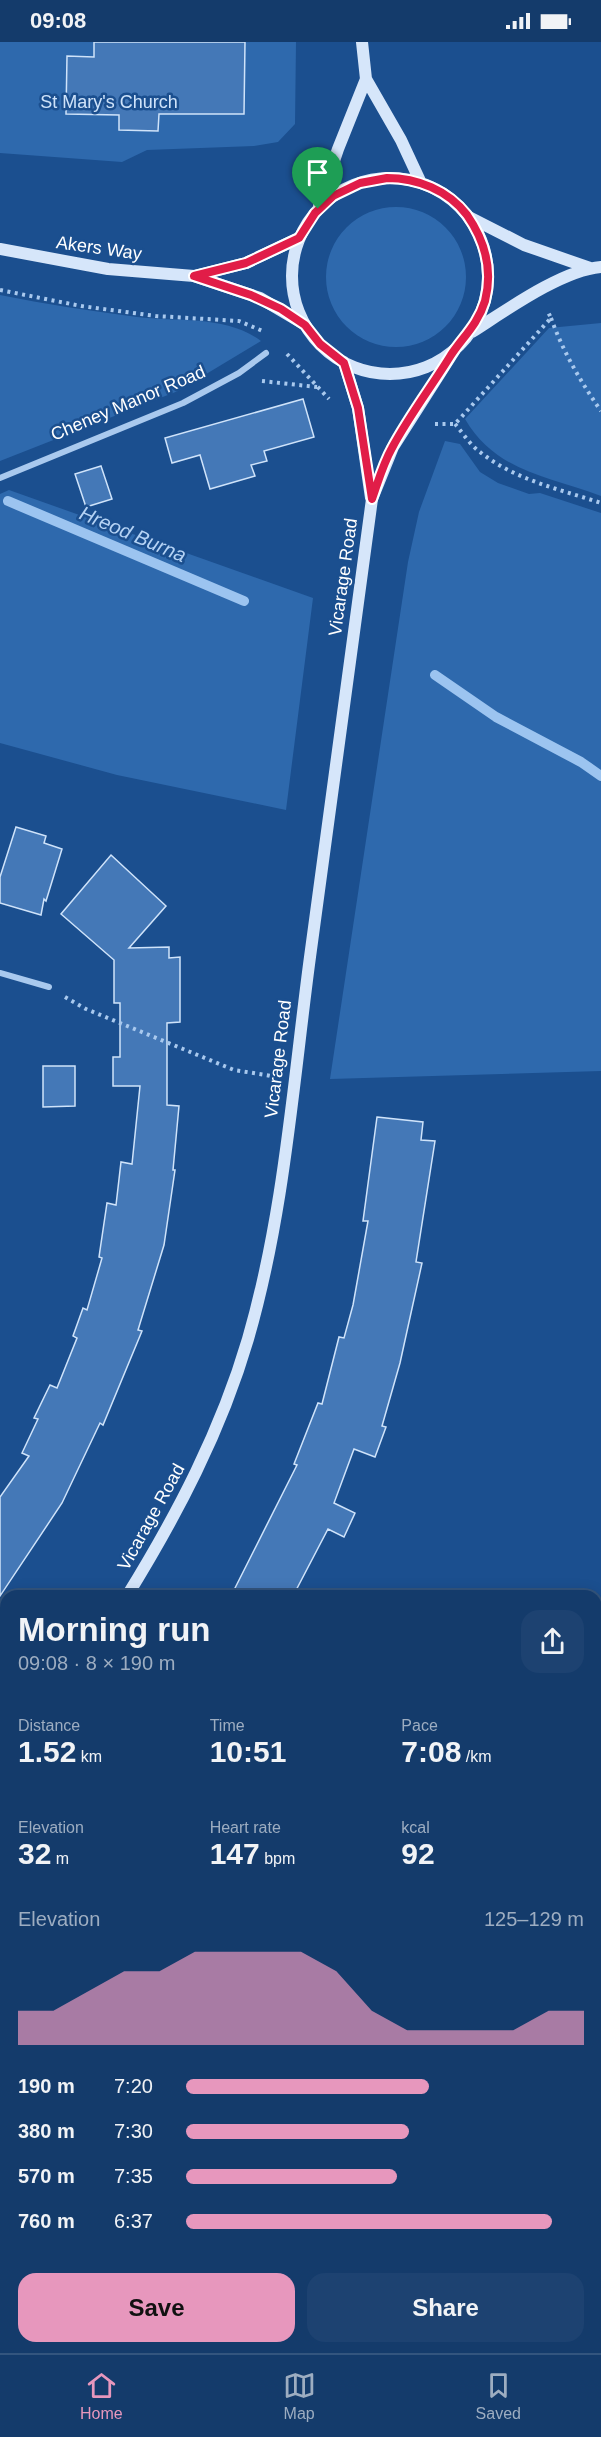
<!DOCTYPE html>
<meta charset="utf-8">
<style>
body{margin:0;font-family:Helvetica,sans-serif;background:#1d4271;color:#f1f3f6;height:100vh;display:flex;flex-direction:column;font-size:22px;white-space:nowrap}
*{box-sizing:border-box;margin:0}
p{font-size:20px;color:#9dadc1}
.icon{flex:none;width:33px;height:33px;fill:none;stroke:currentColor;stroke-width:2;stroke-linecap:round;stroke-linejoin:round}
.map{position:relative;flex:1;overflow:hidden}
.side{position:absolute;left:0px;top:1548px;width:602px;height:764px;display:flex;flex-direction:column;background:#143b6b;border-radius:18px 18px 0 0;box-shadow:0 3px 15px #0003,0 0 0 2px #33557e}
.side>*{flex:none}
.pin{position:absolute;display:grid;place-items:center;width:51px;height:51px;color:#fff;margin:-62px -26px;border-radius:50% 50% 50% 0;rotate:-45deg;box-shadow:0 0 6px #0007}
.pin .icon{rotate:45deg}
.round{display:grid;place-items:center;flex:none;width:63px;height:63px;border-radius:18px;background:#1d4271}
.overview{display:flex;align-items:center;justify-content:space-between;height:102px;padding:0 18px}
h1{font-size:33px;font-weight:600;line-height:45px}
.metrics{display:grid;grid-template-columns:repeat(3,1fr);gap:9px;height:102px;padding:6px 18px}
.metrics div{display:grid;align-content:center}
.metrics b{font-size:30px;font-weight:600}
.metrics small{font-size:16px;font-weight:400}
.metrics p{font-size:16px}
.chart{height:168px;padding:12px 18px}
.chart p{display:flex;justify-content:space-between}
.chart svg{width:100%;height:108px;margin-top:6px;fill:#e797bd;opacity:.7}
.button{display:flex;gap:12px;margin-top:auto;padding:12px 18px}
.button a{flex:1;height:69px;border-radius:18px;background:#e797bd;color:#111;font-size:24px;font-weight:600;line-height:69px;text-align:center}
.button a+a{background:#1d4271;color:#f1f3f6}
ul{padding:0 18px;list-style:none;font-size:20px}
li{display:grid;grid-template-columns:96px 72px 1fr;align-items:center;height:45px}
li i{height:15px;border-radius:8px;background:#e797bd}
.status{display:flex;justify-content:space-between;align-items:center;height:42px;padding:0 30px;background:#143b6b;direction:ltr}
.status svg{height:16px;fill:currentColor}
.tabs{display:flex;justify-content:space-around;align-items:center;height:84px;border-top:2px solid #33557e;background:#143b6b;font-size:16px;color:#9dadc1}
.tabs a{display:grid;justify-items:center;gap:3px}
.tabs .selected{color:#e797bd}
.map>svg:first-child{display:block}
</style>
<div class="status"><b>09:08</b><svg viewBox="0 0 49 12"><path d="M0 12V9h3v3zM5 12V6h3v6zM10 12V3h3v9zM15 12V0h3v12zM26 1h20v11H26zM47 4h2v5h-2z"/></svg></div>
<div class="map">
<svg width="601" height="2311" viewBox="0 0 601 2311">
<rect width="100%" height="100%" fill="#1b4f8f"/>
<path fill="#2e69ad" d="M0 0H296L295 82 278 100 254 104 147 108 122 120 0 111Z
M326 235a70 70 0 1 1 140 0a70 70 0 1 1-140 0Z
M0 253C45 262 91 269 137 275 177 280 227 273 261 299L178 349 0 419Z
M601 281V454C548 434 496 430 465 377L549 286Z
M445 399 460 402 480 430 498 441 529 452 540 451 601 471V1029L330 1037 408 520 419 470Z
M9 448 313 556 286 768 117 733 0 701V452Z"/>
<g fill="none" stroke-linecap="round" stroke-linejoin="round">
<path stroke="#9cc4f0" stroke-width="10" d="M8 459 244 559
M435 633 496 675 581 720 601 734"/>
</g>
<path fill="#4478b7" stroke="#cfe3fa" stroke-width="1.5" d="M94 0H245L244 72H159L158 89 119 88V73L66 72 67 14 94 15Z
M303 357 314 395 264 409 267 419 251 423 255 434 210 447 200 413 172 421 165 396Z
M101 424 112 457 86 465 75 432Z
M16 785 46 794 44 801 62 807 46 859 44 857 41 873 0 861V835Z
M111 813 166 864 129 906 169 905V916L180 915V980L167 981V1063L179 1064 173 1128H175L164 1203 138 1288 142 1289 103 1383 100 1381 62 1461 0 1554V1455L29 1414 22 1411 38 1377 34 1376 50 1343 57 1346 77 1296 73 1294 83 1266 87 1268 102 1216 99 1215 107 1161 116 1163 121 1120 132 1122 140 1044H113V1015H120V961H114V918L61 872Z
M43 1024H75V1064L43 1065Z
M377 1075 423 1080 421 1098 435 1099 416 1220 422 1221 400 1321 382 1384 386 1385 375 1415 354 1407 334 1461 355 1471 344 1495 328 1487 293 1554H231L297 1423 294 1422 318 1361 322 1362 339 1295 344 1296 353 1263 368 1179H363Z"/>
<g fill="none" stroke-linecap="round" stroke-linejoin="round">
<path stroke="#a9c9ee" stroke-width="4" stroke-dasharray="3 4.5" stroke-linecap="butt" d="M0 248 81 264 156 274 239 279 265 290
M551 276C563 310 581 340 601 369
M287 312 329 357
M262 339 317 345
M435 382H455L551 276 548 270
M455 382C463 391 470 403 480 410 515 438 559 447 601 461
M65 955 86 967 234 1028 272 1034"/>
<path stroke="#a9c9ee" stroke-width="6" d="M0 436 183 361 239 331 266 311
M0 931 49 945
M596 1841 601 1842"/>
<path stroke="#d6e6fa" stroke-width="12" d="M362 0 366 37 401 98 421 141
M292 234a98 98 0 1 1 196 0a98 98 0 1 1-196 0Z
M319 163 338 107 366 37
M469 175 524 203 590 226
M0 207 108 227 194 234 260 256 304 282
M195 234 246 221 299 196
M472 290C505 269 562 228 601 225
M344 320 358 366 371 456
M127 1554C177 1473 221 1389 248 1297 284 1173 293 1042 310 915 331 762 351 610 372 457L393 405 456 306
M0 1710 6 1704"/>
</g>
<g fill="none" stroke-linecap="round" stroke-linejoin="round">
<g stroke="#fff" stroke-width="12">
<path id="route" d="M387 136C417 136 448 148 467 173 485 199 493 228 485 259 478 282 463 295 451 313 432 344 409 374 392 406 383 422 378 440 372 457L358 366 344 321 320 302 305 283 281 267 251 253 194 234 246 221 299 196 315 171 333 154 360 141Z"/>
</g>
<use href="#route" stroke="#e11d48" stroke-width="8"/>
</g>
<g text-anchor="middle" stroke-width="5" stroke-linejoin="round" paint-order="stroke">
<g font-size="18" fill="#cfe3fa" stroke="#1b4f8f">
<text x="109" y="66">St Mary's Church</text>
</g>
<g font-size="18" fill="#fff" stroke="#1b4f8f">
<text transform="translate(99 206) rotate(8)" y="6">Akers Way</text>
<text transform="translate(128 361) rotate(-23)" y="6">Cheney Manor Road</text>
<text transform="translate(343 535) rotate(-82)" y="6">Vicarage Road</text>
<text transform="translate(278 1017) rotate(-83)" y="6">Vicarage Road</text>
<text transform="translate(151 1475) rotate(-61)" y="6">Vicarage Road</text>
</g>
<g font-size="20" font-style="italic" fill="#b5d3f5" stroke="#1b4f8f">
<text transform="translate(133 492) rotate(23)" y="7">Hreod Burna</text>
</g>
</g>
</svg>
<div class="pin" style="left:318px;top:167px;background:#1e9e55"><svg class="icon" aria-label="arrive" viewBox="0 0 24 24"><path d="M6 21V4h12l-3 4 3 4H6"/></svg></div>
<section class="side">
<div class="overview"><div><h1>Morning run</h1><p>09:08 · 8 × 190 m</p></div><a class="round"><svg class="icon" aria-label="share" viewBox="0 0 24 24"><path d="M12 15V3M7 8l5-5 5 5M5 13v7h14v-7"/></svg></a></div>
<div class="metrics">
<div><p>Distance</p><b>1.52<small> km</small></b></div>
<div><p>Time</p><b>10:51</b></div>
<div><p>Pace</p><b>7:08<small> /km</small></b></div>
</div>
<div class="metrics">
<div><p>Elevation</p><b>32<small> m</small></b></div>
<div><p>Heart rate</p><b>147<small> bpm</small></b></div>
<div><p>kcal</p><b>92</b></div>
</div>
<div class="chart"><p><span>Elevation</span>125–129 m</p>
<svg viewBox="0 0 160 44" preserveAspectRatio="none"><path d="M0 44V30L10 30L20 22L30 14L40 14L50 6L60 6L70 6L80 6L90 14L100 30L110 38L120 38L130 38L140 38L150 30L160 30V44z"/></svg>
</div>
<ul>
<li><b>190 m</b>7:20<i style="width:61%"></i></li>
<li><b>380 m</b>7:30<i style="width:56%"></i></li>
<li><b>570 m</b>7:35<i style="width:53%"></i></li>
<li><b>760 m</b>6:37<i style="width:92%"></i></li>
</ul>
<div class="button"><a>Save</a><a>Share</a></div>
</section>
</div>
<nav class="tabs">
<a class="selected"><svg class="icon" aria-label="home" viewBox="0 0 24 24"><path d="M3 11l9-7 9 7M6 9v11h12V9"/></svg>Home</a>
<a><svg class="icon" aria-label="map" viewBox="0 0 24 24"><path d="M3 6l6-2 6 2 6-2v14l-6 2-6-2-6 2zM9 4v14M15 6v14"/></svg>Map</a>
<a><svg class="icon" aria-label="saved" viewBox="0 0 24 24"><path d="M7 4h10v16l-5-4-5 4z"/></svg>Saved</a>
</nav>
